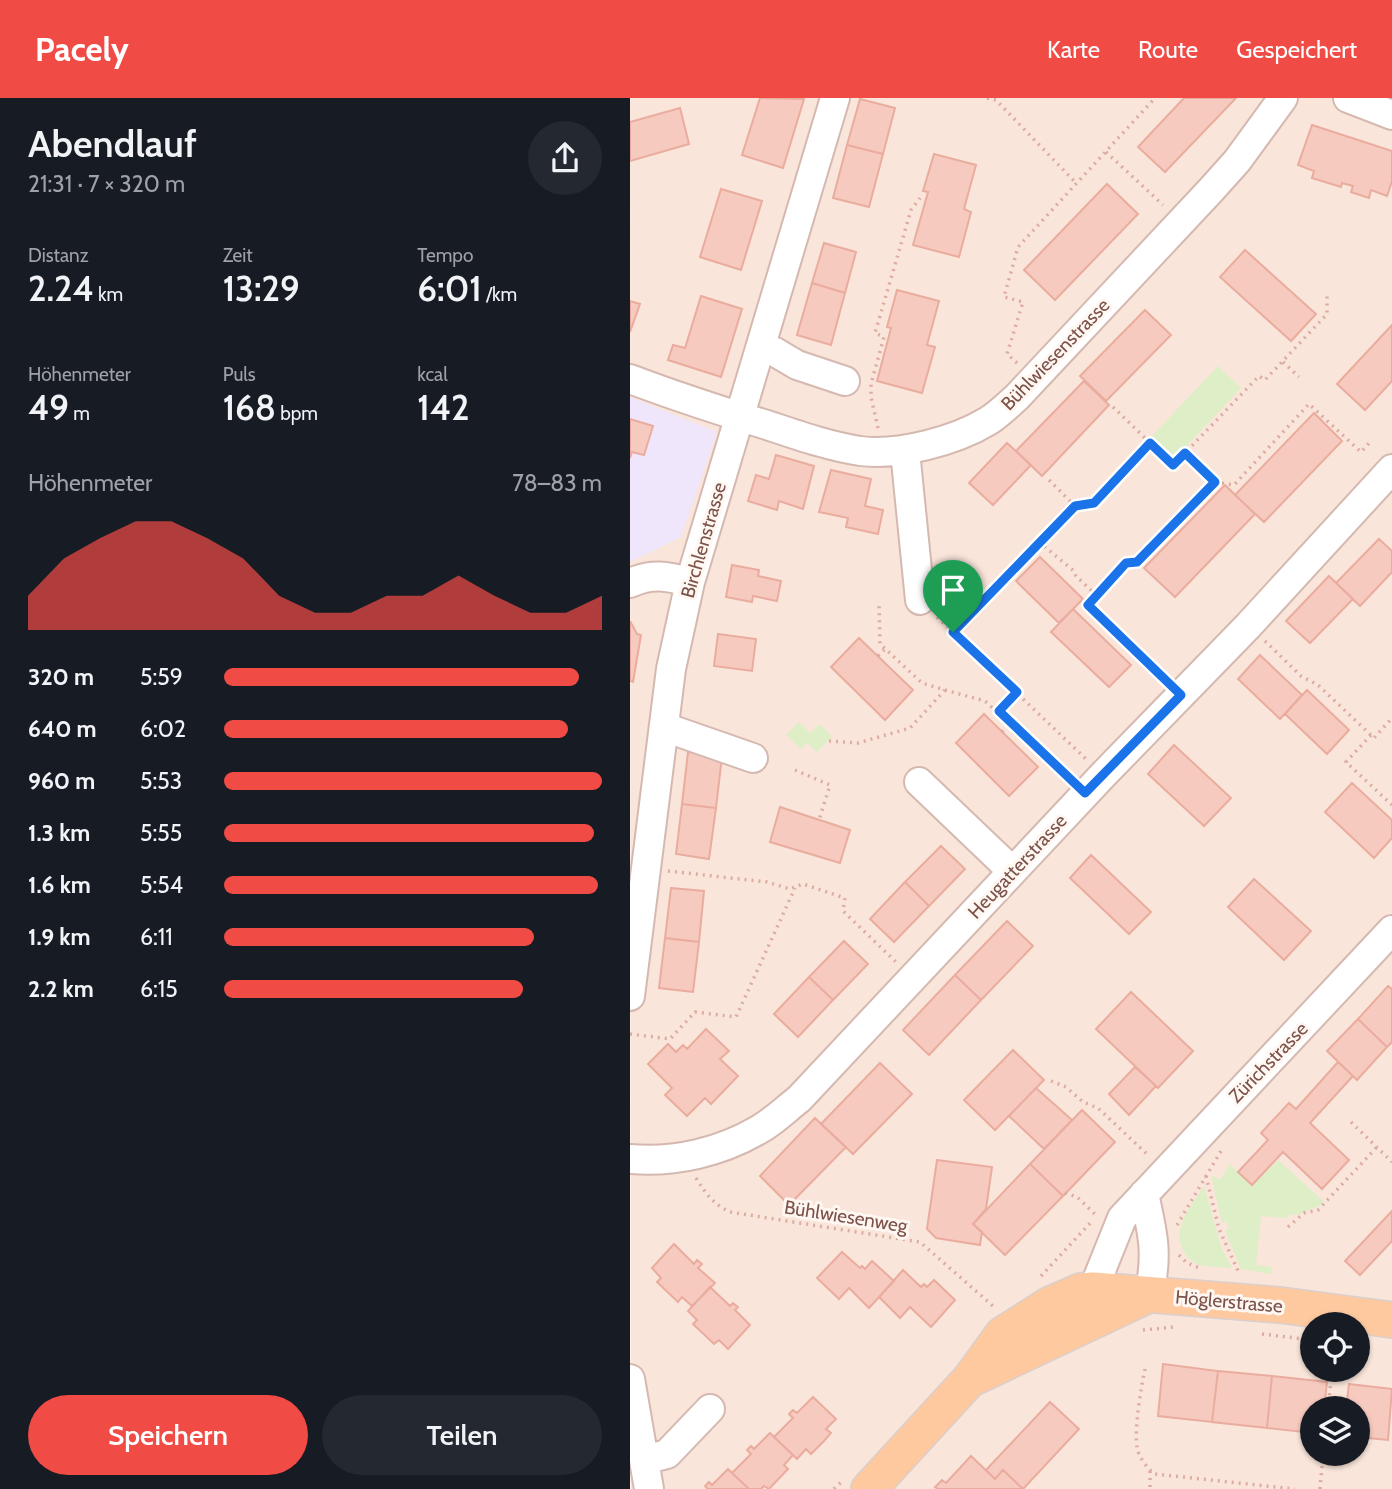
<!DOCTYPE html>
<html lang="de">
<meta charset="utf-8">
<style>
body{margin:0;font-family:Cabin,sans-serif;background:#242831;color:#f1f3f6;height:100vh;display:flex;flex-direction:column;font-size:26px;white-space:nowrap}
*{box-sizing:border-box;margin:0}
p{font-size:23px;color:#9ea1a6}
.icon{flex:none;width:38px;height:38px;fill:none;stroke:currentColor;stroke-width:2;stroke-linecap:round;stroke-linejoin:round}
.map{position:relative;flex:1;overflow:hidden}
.drawer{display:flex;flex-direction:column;background:#171b24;width:630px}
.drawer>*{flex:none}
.tools{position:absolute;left:670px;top:1214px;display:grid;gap:14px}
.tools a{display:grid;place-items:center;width:70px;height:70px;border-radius:50%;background:#171b24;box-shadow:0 2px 5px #0004;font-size:35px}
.pin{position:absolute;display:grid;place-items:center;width:60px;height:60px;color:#fff;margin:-72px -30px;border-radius:50% 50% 50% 0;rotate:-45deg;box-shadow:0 0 7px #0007}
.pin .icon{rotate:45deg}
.round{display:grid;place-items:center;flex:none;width:74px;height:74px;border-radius:37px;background:#242831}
.overview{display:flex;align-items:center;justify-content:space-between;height:119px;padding:0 28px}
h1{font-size:38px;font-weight:600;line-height:52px}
.metrics{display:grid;grid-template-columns:repeat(3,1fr);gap:10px;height:119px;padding:7px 28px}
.metrics div{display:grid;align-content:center}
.metrics b{font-size:35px;font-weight:600}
.metrics small{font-size:19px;font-weight:400}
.metrics p{font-size:19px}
.chart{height:196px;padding:14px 28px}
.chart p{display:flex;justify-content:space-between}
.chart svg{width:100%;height:126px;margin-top:7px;fill:#f14b46;opacity:.7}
.primary-button{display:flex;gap:14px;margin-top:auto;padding:14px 28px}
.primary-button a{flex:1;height:80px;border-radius:42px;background:#f14b46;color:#fff;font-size:28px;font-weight:600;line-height:80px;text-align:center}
.primary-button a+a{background:#242831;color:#f1f3f6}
ul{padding:0 28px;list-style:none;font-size:23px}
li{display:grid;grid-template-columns:112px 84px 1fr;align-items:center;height:52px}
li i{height:18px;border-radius:9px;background:#f14b46}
header{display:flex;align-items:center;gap:42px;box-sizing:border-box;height:98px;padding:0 35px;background:#f14b46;color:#fff}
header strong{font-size:33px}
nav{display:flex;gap:38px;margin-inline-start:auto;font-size:24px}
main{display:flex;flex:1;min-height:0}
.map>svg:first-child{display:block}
</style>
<header>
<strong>Pacely</strong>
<nav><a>Karte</a><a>Route</a><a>Gespeichert</a></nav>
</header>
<main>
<section class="drawer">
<div class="overview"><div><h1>Abendlauf</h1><p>21:31 · 7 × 320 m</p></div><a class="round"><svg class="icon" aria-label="share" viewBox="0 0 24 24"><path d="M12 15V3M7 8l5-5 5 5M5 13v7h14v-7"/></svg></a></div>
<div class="metrics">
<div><p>Distanz</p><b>2.24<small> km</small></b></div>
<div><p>Zeit</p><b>13:29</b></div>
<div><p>Tempo</p><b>6:01<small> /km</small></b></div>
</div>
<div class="metrics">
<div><p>Höhenmeter</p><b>49<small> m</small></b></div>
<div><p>Puls</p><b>168<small> bpm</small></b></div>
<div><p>kcal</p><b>142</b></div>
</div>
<div class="chart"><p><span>Höhenmeter</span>78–83 m</p>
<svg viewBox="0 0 160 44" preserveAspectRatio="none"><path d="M0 44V32L10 19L20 12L30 6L40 6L50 12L60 19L70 32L80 38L90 38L100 32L110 32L120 25L130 32L140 38L150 38L160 32V44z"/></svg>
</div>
<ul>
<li><b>320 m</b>5:59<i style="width:94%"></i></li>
<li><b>640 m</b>6:02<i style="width:91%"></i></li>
<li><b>960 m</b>5:53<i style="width:100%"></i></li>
<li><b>1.3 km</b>5:55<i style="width:98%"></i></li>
<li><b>1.6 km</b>5:54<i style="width:99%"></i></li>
<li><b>1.9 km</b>6:11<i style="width:82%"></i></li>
<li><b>2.2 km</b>6:15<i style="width:79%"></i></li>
</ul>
<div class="primary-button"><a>Speichern</a><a>Teilen</a></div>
</section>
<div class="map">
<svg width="762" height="1391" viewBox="0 0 762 1391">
<rect width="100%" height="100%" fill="#fef2ea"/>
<path fill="#f9e5da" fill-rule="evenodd" d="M0 0H762V1391H1ZM682 1227H728V1272H682ZM682 1311H728V1356H682Z"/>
<path fill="#efe6fb" d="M0 299 87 334 51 439 0 464Z"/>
<path fill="#deeec6" d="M588 268 611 290 546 359 522 338Z
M169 624 180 635 190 626 202 639 187 654 177 645 171 651 156 637Z
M648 1062 694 1104C686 1112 677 1110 669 1117L661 1116 656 1120 631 1118 626 1167 642 1169 641 1176 611 1171 595 1133 599 1130 596 1123 592 1125 581 1077 590 1082 600 1066 622 1088Z
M574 1088 591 1149 602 1170C592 1169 580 1169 569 1167 563 1165 560 1162 556 1157 538 1133 561 1109 574 1088Z"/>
<path fill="#f6cabf" stroke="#eaac9e" stroke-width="2" d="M130 0 174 1 153 70 112 57Z
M554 0H606L535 74 508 49Z
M230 1 265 10 253 56 217 47Z
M50 10 59 46 0 63V24Z
M682 27 762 53V83L757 98 741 92 739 100 721 94 723 88 712 85 711 89 682 80 684 73 668 67Z
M217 47 253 56 239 109 203 100Z
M304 56 346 67 334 111 341 114 329 159 283 147 298 94 293 93Z
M477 86 508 116 425 202 394 172Z
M91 91 132 103 111 172 70 159Z
M194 145 226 154 215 195 182 185Z
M615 152 686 216 661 243 590 179Z
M182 185 215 195 201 247 167 237Z
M267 192 309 203 297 247 305 249 292 295 247 283 261 230 257 229Z
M71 198 112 211 91 279 38 262 43 247 55 250Z
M0 203 10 206 0 234Z
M515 212 541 237 476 303 450 278Z
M762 227V283L735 312 707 286Z
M454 283 479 307 412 378 386 353Z
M684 315 712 343 634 424 605 397Z
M0 321 23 328 14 357 2 354 0 360Z
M377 345 401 367 363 407 339 385Z
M146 357 184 368 173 411 149 403 147 412 118 403 126 377 139 381Z
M201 372 241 381 235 408 253 412 248 436 216 429 218 420 189 414Z
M595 387 625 416 545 499 514 470Z
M749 441 762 453V474L730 508 706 485Z
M410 459 453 501 429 525 386 483Z
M102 467 129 472 128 478 151 483 147 503 123 498 122 504 96 499Z
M699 478 723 501 680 545 656 523Z
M443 511 501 567 479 589 421 534Z
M0 523 7 536 11 537 3 584 0 583Z
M88 536 126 541 122 573 84 568Z
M229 540 283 592 255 622 201 569Z
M630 557 672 597 650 621 608 581Z
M677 592 719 632 697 656 655 616Z
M354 616 408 669 379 698 326 645Z
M544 647 601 700 574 728 518 676Z
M58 654 92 658 86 710 52 706Z
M722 685 762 722V740L744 760 695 714Z
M52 706 86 710 79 761 46 756Z
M150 709 220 732 210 765 140 744Z
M311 748 335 771 299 808 275 784Z
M461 757 521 814 499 836 440 780Z
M624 781 681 833 654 862 598 809Z
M275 784 299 808 264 844 240 821Z
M41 790 74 793 69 844 35 840Z
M377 823 403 848 351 902 325 877Z
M35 840 69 844 63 894 29 890Z
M214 843 238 866 203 902 179 879Z
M325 877 351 902 299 957 273 932Z
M179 879 203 902 168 939 144 916Z
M758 888 762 891V944L757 949 728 921Z
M501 894 563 953 528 990 466 931Z
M728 921 757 949 727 982 697 953Z
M76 931 99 953 90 961 108 978 81 1006 75 1000 57 1018 35 997 42 990 18 966 38 946 46 954 53 947 57 951Z
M383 952 414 982 365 1032 334 1002Z
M708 964 723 978 680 1025 719 1062 692 1091 653 1054 622 1087 608 1074 638 1042 631 1035 659 1005 666 1011Z
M250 965 282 996 223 1056 191 1026Z
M505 969 526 988 499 1017 479 996Z
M406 990 442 1022 414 1051 379 1018Z
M452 1012 485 1044 433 1098 400 1066Z
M185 1020 216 1049 159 1107 130 1078Z
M307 1062 362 1069 356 1111 343 1126 352 1134 350 1147 306 1140 297 1131Z
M400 1066 433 1098 375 1157 343 1126Z
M762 1113V1143L730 1177 715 1163Z
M44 1146 64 1166 67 1162 72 1166 68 1170 85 1185 62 1208 52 1199 48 1204 27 1184 31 1180 22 1170Z
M212 1154 230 1170 232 1168 235 1171 242 1163 264 1183 239 1210 219 1190 209 1201 187 1180Z
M273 1172 291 1189 294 1186 297 1189 304 1182 325 1202 301 1229 280 1209 270 1220 249 1199Z
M80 1189 100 1208 103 1205 108 1209 105 1212 120 1227 98 1251 89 1242 84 1246 63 1226 67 1222 58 1213Z
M533 1266 588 1273 582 1324 528 1318Z
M588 1273 642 1278 637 1330 582 1324Z
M642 1278 697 1284 694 1311H682V1335L637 1330Z
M719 1286 762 1291 758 1342 728 1339V1311H716Z
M183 1299 206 1321 196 1331 201 1335 194 1343 181 1356 176 1351 167 1361 144 1339 163 1320 159 1316 163 1312 167 1315Z
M420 1304 449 1331 393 1391 373 1372 365 1381 356 1372Z
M140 1335 163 1357 154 1367 158 1371 139 1391 134 1388 131 1391H119L102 1375 121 1356 117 1352 121 1348 124 1351Z
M341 1358 365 1381 373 1372 393 1391H308L305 1389 312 1382 316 1385Z
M98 1371 102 1375 119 1391H78L75 1388 79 1384 82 1387Z"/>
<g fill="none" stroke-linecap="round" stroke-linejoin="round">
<g stroke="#d5b9b0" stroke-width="32">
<path id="minor" d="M718 0 762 17
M130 250 145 254 167 267 215 283
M0 281C45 298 91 313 137 327 167 337 198 348 230 353 268 358 325 343 358 323 368 317 378 307 387 299L581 92 607 63 653 0
M275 353 290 502
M0 485C22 475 37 478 60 484
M34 629 123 660
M289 684 382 773
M0 898 41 571 60 484 205 0
M0 1061C45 1065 91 1054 130 1031 144 1023 156 1011 169 1001L473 677 618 528 762 371
M514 1096C523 1136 528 1156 519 1197
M463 1192 492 1120 762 832
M0 1281 19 1391
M14 1362 37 1356 80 1311"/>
</g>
<g stroke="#dacfcc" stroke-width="38">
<path id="major" d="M345 1279 516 1198
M239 1391 341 1280 372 1237 419 1207 451 1193 463 1192 650 1207 762 1222"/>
</g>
<path stroke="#dcaca1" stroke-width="3.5" stroke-dasharray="2 5" stroke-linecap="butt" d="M357 0 366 2 446 85
M476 54 533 107
M653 264 669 279
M387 265 377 256 393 204 374 199 388 149 525 0
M483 309 543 367 554 355
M248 330 241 299V286L254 239 245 235 281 112 290 100
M585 384 604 387 679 306 731 354 739 345
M445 408 464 405 520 345
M409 444 444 473 446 478 467 498
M307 519 456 661
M323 534 445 408 417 380
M635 543 671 578 688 587 744 640 762 620
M248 558 255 551
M534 581 459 507 496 465 507 464 585 384 555 355 629 278 635 282 697 216V196
M315 592 355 603 439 680
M369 613 387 594
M372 634 381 625
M741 637 716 664 762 707
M199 643 228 645 280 630 315 592 292 585 250 546 249 504
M165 672 200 687 189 722
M38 773 137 784 160 791 173 786 215 800 213 813 266 864
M0 936 40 941 65 914 106 919 165 790
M421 983 436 989 453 1004 468 1010 519 1058
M721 1024 762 1064
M576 1078 589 1131 609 1175
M66 1080C76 1096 83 1106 100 1114L290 1144 363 1208
M435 1095 447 1099 467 1118
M547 1127 591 1053
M658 1129 674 1115 688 1112 747 1049
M549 1157 557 1165 572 1171
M411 1178 463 1122
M513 1232 544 1229
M632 1236 682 1242
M515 1271C511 1289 504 1332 507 1349 508 1358 518 1372 525 1376L665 1391
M698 1311 702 1272
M520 1373V1391
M204 1391 211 1384
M690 1391 693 1356"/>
<use href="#minor" stroke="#fff" stroke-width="28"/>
<use href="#major" stroke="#ffc9a0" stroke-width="35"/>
</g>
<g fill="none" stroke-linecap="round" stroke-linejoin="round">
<g stroke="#fff" stroke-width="14">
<path id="route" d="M520 345 543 367 555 355 585 384 507 464 496 465 458 507 551 597 455 695 369 613 387 594 323 534 445 408 464 405Z"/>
</g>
<use href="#route" stroke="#1a73e8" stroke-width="9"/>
</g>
<g text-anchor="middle" stroke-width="6" stroke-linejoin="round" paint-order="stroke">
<g font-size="19" fill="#7c524a" stroke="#fff7f2">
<text transform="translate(425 256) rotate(-46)" y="7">Bühlwiesenstrasse</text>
<text transform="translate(73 442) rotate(-74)" y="7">Birchlenstrasse</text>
<text transform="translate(387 768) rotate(-47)" y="7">Heugatterstrasse</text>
<text transform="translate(638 964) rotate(-46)" y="7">Zürichstrasse</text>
<text transform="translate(216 1118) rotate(9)" y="7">Bühlwiesenweg</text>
<text transform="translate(599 1203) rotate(5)" y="7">Höglerstrasse</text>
</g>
</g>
</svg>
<div class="tools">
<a><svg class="icon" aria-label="locate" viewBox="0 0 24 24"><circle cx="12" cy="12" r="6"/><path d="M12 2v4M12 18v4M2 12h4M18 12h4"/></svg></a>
<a><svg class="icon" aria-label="layers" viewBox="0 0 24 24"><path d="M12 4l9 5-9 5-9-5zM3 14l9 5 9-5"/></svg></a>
</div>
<div class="pin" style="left:323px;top:534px;background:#1e9e55"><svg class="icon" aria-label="arrive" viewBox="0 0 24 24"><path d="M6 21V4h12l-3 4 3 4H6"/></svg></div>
</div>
</main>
